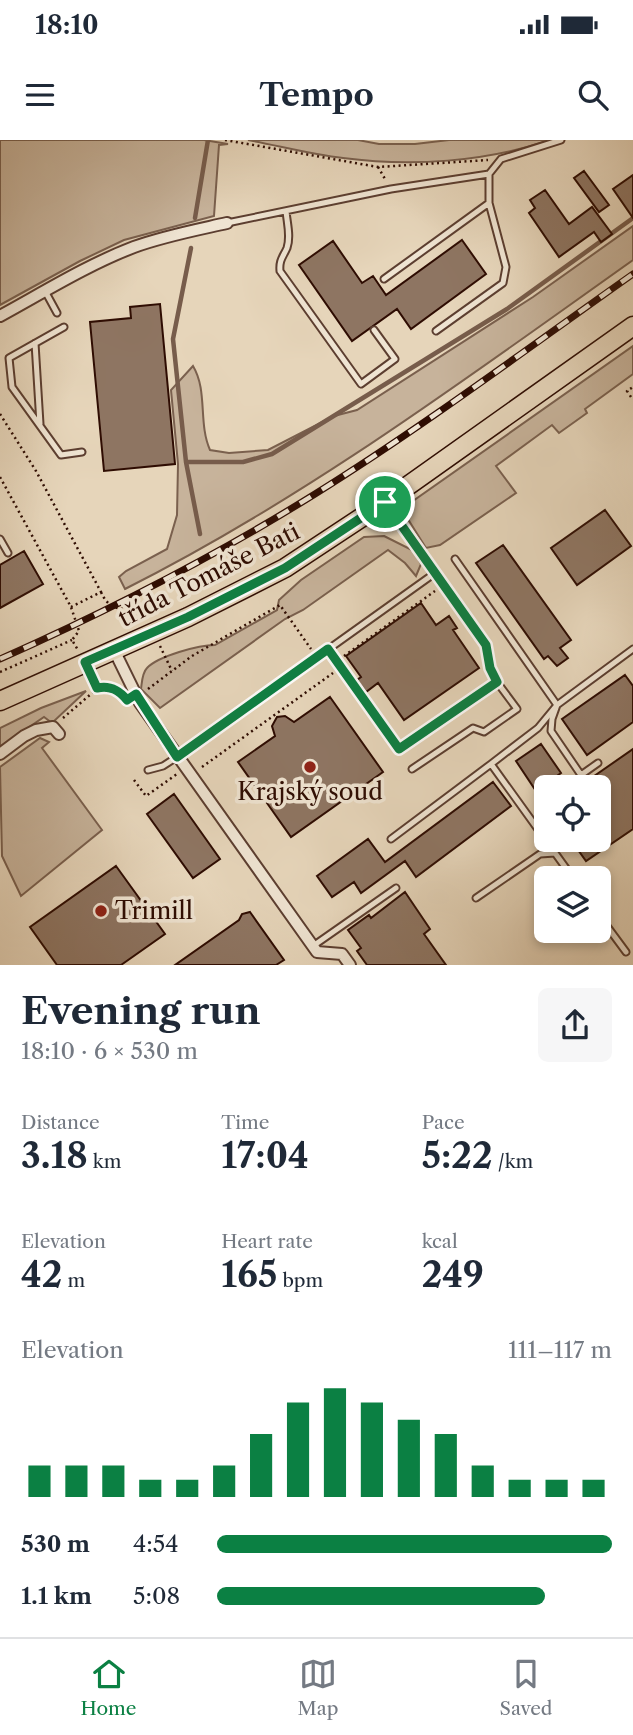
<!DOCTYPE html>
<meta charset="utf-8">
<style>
body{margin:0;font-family:"Libre Caslon Text",serif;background:#f6f6f7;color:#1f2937;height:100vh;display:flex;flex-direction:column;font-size:26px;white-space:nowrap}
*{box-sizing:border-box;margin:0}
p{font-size:23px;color:#747a83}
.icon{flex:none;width:38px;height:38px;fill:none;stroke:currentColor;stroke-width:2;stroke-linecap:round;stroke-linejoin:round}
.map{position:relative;height:825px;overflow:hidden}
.details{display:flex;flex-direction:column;background:#fff;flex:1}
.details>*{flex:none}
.fabs{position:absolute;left:534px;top:635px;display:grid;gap:14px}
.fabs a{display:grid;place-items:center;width:77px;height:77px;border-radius:10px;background:#fff;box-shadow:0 4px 10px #0003;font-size:35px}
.pin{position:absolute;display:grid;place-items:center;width:60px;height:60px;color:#fff;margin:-30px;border:4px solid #fff;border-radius:50%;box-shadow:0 2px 7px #0007}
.round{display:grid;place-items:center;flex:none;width:74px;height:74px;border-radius:10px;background:#f6f6f7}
.head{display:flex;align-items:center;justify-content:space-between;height:119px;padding:0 21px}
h1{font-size:38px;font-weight:700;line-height:52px}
.stats{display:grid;grid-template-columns:repeat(3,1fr);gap:10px;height:119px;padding:7px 21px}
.stats div{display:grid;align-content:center}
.stats b{font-size:35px;font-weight:700}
.stats small{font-size:19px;font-weight:400}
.stats p{font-size:19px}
.chart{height:196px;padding:14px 21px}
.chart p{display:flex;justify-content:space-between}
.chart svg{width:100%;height:126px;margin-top:7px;stroke:#0b8043;stroke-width:6}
ul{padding:0 21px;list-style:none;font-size:23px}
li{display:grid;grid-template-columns:112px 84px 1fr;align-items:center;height:52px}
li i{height:18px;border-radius:9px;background:#0b8043}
.status{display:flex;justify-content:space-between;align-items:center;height:49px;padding:0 35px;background:#fff;direction:ltr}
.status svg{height:19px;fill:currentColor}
header{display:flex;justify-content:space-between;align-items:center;height:91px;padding:0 21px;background:#fff;font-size:32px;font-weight:700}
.menu{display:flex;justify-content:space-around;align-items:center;height:98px;border-top:2px solid #e0e1e3;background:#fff;font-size:19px;color:#747a83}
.menu a{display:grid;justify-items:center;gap:4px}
.menu .active{color:#0b8043}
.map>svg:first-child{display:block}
</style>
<div class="status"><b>18:10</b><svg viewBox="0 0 49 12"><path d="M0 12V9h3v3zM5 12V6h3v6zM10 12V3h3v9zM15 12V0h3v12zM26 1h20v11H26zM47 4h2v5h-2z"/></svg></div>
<header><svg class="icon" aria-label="menu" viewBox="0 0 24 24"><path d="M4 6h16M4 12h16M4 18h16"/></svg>Tempo<svg class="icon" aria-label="search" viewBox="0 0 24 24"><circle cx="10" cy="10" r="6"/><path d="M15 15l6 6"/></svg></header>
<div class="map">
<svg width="633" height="825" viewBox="0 0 633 825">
<rect width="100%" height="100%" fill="#e6d5ba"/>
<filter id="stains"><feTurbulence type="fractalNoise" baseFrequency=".00286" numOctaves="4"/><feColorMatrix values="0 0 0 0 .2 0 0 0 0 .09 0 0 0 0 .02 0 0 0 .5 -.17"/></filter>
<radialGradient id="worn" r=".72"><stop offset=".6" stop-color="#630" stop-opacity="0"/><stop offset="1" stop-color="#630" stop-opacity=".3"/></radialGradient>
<path fill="#c7b39b" stroke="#7a604e" stroke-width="2" d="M0 0H204L228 4 219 5 214 76 124 100 80 121 0 165Z
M248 0H358L379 4H415L449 0H550C485 22 411 27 343 18 311 14 280 6 248 0Z
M633 86V120C468 237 306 358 125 449L119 437 126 431 167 409 177 375 178 324 171 250 193 226C208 251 198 283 210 310L229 313 268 310 334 276 357 270 533 157Z
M633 206V234L585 269 587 273 559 293 552 285 496 326 516 353 440 405 426 408 406 376 407 370 413 361Z
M384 396 414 411 421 424 416 436 405 423 388 410 303 470 285 479 160 568 141 549C142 542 142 533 147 528 158 516 199 505 215 505L277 470 279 460 301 440 364 397Z
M86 551 52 583 44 577 0 607V588L41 568Z
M40 598 49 602 42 608 102 690 21 756 2 716 0 627Z"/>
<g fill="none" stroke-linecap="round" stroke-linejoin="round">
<path stroke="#775c4b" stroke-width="4.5" d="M195 78 208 0
M191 108 173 199 186 322 200 394
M186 322H243L272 314 507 169 633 78"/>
</g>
<path fill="#8e7562" stroke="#2e0c02" stroke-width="2" d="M584 31 609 65 599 72 574 38Z
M633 35V78L613 49Z
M545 50 569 84 592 67 612 94 601 102 594 92 559 117 529 73 535 68 530 60Z
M462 100 486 134 411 189 397 169 352 201 299 125 333 101 362 143 373 136 386 155Z
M160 164 175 324 104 331 90 182 131 178 130 167Z
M605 370 631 406 577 445 551 408Z
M503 405 571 500 560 508 568 518 557 526 548 516 544 519 476 423Z
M24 411 43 444 0 468V425Z
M421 463 436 485 449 476 457 488 453 490 479 528 404 580 378 543 366 552 357 540 361 537 346 516Z
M625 535 633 546V582L587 615 562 579Z
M330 557 383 632 291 697 238 622 275 596 272 586 277 577 285 576 294 582Z
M541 604 561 633 536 651 516 621Z
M633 609V689L586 721 571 700H598V648H577Z
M493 642 511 666 416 737 405 721 361 753 354 742 332 757 317 736 368 699 385 722Z
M174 654 220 719 193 738 147 674Z
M116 726 165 794 121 825H57L30 787Z
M405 752 430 789 424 794 446 825H367L357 811 361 808 348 790 369 775 371 778Z
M250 772 284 820 276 825H175L239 780 242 774Z"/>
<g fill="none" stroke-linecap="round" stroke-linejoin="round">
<g stroke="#5c3e30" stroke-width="9">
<path id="service" d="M286 71C287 83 291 96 287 108 283 117 279 120 280 131L361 244 395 219 374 190
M227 83 391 49 489 34 501 19 561 0
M384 139 489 63
M45 151 57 173
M64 187 9 218 12 247 61 315 82 312
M436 191 503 143 506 127 489 63V34
M35 203 40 284
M0 399 8 413
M455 419 557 565 538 588 491 624 573 738
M328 509 399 609 497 542 490 528 486 505 435 433
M598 623 581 635 551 591 552 579 557 565 633 509
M412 629 473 588 484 592 517 569 497 542
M148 630 163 626 186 611 435 433 386 364
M391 699 491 624
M476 758 540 714 555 713
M598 774 626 812
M313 806 396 748"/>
</g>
<g stroke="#5c3e30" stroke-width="14">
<path id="minor" d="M0 176C44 152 87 125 134 107 164 96 196 90 227 83
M114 510 140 563 317 812 342 814 350 825
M0 614 24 596 36 590 53 587 59 594"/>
</g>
<g stroke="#2e0c02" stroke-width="21">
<path id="primary" d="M0 561 188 477 285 428 385 362 633 186"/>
</g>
<path stroke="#2e0c02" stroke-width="2.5" stroke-dasharray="2 3.5" stroke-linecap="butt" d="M225 0 378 27 488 20
M378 27 385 39
M631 257 627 251 633 247
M0 274 36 331 101 452 71 467
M0 337 71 467 79 491 72 500 78 510
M101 452C108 469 122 473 138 464L146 479
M160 506 172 531
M344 516 435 451
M0 532 72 500
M93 538 98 548 108 547 120 552
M148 549 192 516 280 465 311 509
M63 578 98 548
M202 627 333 533
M134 640 146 656 177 634"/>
<use href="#service" stroke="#efe4d2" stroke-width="5"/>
<use href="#minor" stroke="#efe4d2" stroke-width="10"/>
<use href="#primary" stroke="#e6d5ba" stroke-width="18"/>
<g stroke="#2e0c02" stroke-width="7">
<path id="rail" d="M0 519C108 471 214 417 315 354 424 286 528 208 633 134"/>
</g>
<use href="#rail" stroke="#efe4d2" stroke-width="4.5" stroke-dasharray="13" stroke-linecap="butt"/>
</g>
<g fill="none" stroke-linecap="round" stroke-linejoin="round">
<g stroke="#fff" stroke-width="14">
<path id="route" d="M385 362 486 505 490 528 497 542 399 609 328 509 177 617 136 554 127 560C119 550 110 545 97 548L85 522 188 477 285 428Z"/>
</g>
<use href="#route" stroke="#0b8043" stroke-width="9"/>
</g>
<g fill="#8f2418" stroke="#efe4d2" stroke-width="2.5">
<circle cx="310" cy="627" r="7"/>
<circle cx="101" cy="771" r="7"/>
</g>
<g text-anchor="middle" stroke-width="7" stroke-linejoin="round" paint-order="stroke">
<g font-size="24" fill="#2e0c02" stroke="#efe4d2">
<text transform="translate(209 435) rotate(-27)" y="8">třída Tomáše Bati</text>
</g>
<g font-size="24" fill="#2e0c02" stroke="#efe4d2">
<text x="310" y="660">Krajský soud</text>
<text x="115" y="779" text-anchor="start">Trimill</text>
</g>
</g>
<rect width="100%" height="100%" filter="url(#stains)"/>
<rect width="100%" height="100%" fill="url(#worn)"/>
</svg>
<div class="fabs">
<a><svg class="icon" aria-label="locate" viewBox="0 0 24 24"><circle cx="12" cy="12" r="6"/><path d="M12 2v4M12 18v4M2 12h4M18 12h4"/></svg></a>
<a><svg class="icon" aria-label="layers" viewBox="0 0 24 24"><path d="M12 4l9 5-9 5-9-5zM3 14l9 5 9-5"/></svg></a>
</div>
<div class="pin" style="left:385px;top:362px;background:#1e9e55"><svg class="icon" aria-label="arrive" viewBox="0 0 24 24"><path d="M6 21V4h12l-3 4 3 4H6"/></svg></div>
</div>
<section class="details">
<div class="head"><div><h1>Evening run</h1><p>18:10 · 6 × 530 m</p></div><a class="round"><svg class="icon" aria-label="share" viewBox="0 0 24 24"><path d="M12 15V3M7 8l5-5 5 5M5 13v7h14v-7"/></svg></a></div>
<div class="stats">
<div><p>Distance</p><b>3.18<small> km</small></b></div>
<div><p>Time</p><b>17:04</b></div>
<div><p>Pace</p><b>5:22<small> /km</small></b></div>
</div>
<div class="stats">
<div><p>Elevation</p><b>42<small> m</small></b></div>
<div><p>Heart rate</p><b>165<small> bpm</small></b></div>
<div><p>kcal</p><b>249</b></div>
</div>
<div class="chart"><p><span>Elevation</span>111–117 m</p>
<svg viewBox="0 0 160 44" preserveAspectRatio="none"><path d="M5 44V33M15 44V33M25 44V33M35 44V38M45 44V38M55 44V33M65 44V22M75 44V11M85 44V6M95 44V11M105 44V17M115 44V22M125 44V33M135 44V38M145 44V38M155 44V38"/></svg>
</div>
<ul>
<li><b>530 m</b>4:54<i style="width:100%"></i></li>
<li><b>1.1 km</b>5:08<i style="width:83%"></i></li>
</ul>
</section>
<nav class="menu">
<a class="active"><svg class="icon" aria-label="home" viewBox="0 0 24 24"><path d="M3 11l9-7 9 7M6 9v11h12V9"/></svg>Home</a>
<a><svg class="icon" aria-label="map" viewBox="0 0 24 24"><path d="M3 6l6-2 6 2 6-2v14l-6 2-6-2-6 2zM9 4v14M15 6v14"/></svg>Map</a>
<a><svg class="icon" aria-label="saved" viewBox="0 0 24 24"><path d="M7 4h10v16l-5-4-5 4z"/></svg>Saved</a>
</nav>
